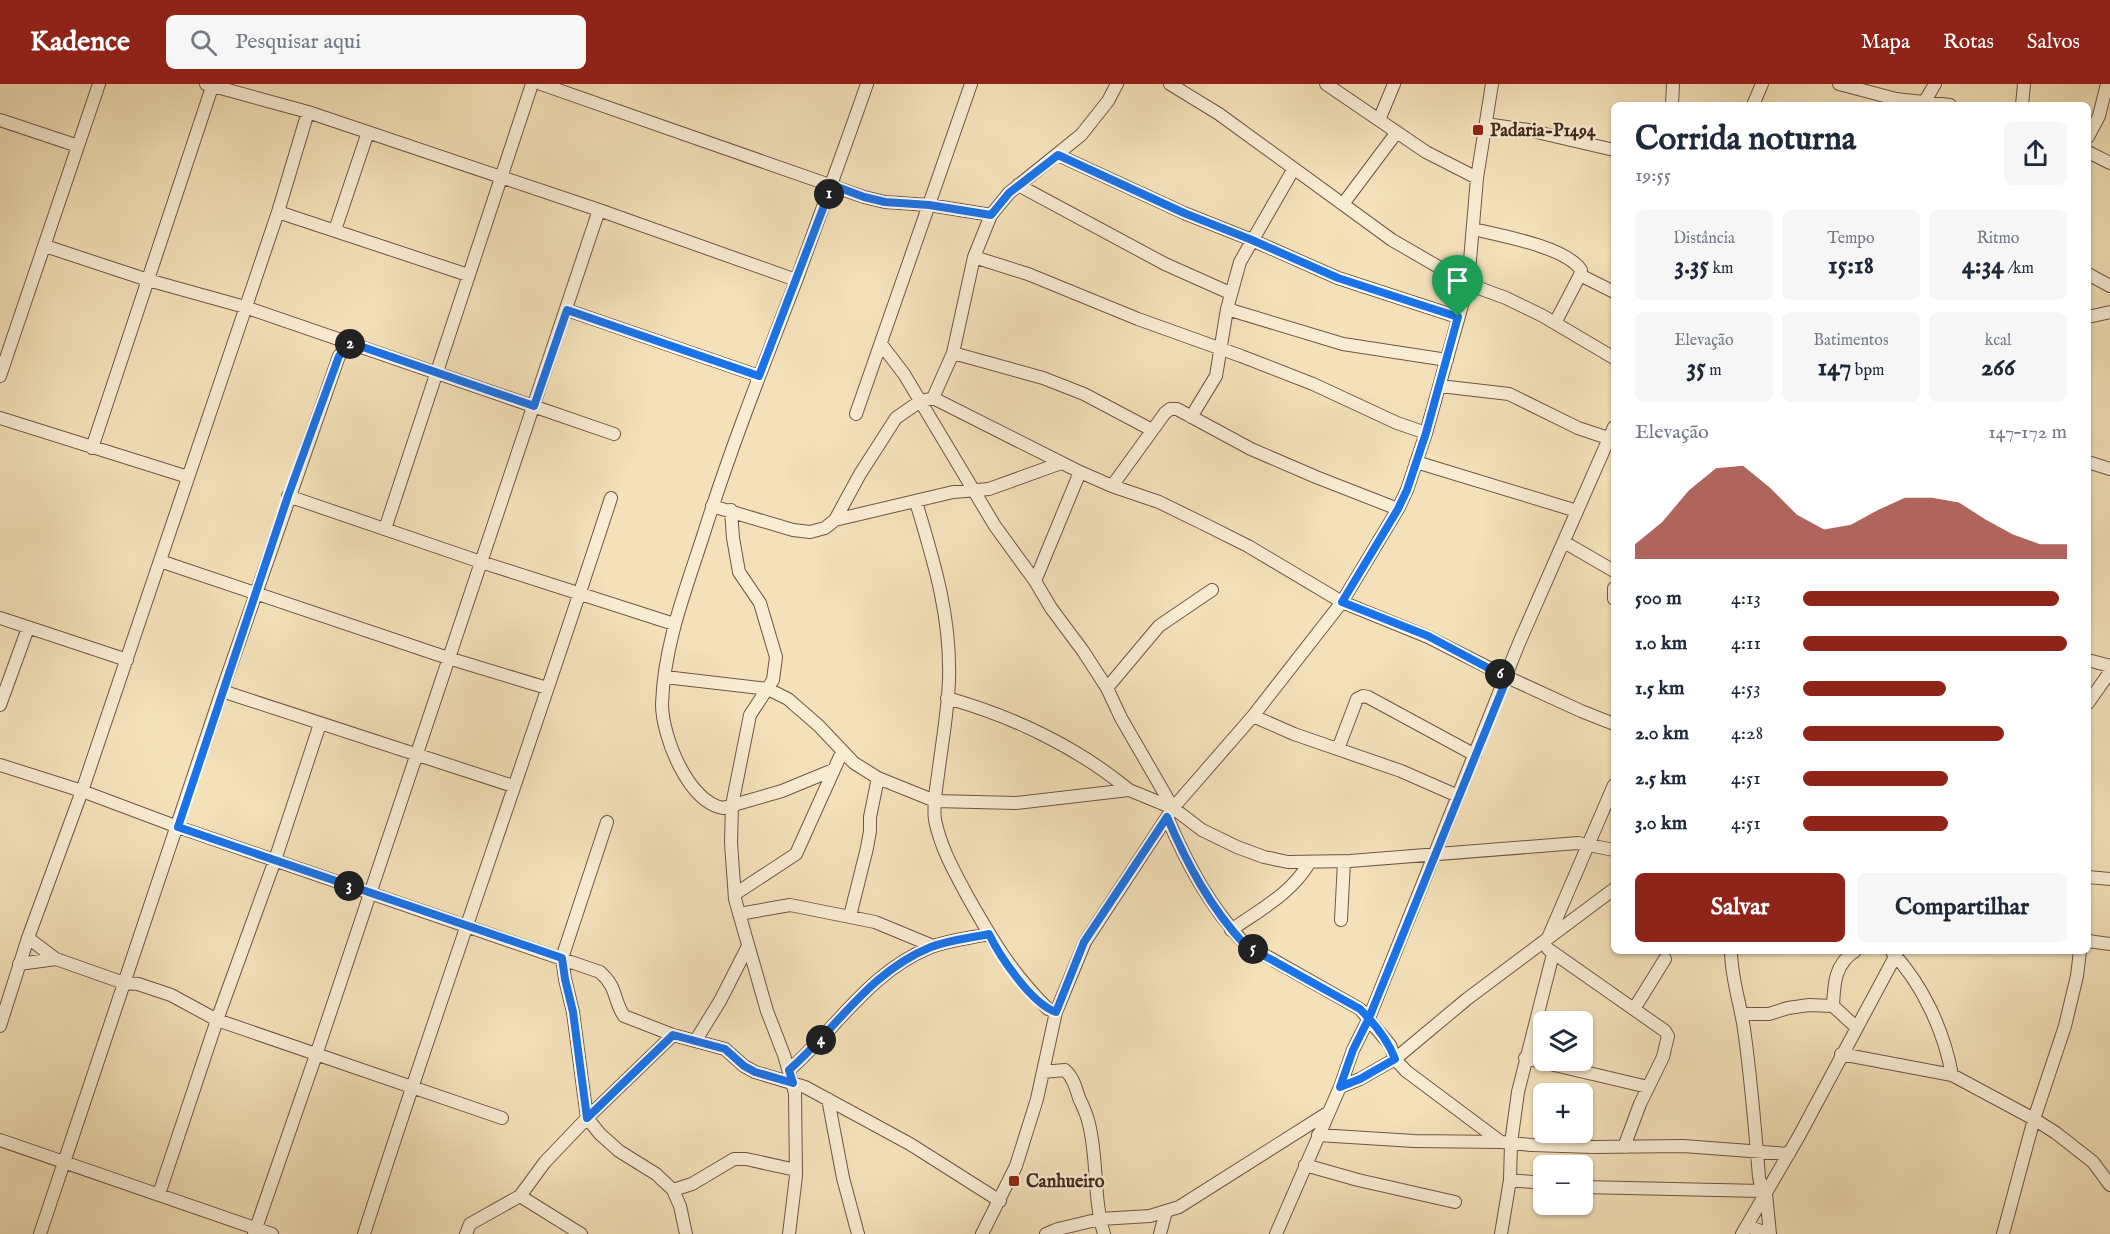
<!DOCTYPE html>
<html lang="pt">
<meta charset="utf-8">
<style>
body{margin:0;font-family:"IM FELL English",serif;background:#f6f6f7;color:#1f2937;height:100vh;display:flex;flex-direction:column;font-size:22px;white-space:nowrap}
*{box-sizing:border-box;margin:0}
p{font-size:20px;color:#747a83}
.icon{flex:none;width:33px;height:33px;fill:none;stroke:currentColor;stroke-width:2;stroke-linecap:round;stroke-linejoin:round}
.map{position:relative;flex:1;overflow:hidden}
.details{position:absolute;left:1611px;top:18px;width:480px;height:852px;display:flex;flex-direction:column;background:#fff;border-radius:9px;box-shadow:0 2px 4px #0004}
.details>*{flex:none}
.buttons{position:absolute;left:1533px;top:927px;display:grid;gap:12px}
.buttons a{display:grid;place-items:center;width:60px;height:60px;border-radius:9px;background:#fff;box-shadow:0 2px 4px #0004;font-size:30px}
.pin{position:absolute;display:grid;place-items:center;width:51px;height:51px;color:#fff;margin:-62px -26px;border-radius:50% 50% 50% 0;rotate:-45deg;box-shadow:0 0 6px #0007}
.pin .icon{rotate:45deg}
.km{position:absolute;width:30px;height:30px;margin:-15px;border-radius:50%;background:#222;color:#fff;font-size:16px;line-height:30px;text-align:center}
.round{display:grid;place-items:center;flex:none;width:63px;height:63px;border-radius:9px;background:#f6f6f7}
.head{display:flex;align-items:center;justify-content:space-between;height:102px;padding:0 24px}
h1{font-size:33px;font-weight:700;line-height:45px}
.figures{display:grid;grid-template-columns:repeat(3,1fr);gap:9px;height:102px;padding:6px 24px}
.figures div{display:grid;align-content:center;border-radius:9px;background:#f6f6f7;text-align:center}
.figures b{font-size:26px;font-weight:700}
.figures small{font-size:16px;font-weight:400}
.figures p{font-size:16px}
.chart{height:168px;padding:12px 24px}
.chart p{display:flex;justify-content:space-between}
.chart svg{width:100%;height:108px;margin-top:6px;fill:#8f2418;opacity:.7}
.primary-button{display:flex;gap:12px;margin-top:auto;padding:12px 24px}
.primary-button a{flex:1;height:69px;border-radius:9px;background:#8f2418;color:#fff;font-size:24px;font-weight:700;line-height:69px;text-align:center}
.primary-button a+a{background:#f6f6f7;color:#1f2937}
ul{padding:0 24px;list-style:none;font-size:20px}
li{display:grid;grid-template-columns:96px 72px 1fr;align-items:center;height:45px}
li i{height:15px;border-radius:8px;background:#8f2418}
header{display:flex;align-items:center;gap:36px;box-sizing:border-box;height:84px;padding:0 30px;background:#8f2418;color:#fff}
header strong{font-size:28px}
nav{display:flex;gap:33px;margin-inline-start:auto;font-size:21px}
.search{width:420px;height:54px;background:#f6f6f7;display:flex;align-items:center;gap:15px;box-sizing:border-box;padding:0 21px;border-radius:9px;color:#747a83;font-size:22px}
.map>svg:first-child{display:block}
</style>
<header>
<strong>Kadence</strong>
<div class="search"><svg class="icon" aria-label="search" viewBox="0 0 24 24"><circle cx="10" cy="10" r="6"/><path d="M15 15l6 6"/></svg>Pesquisar aqui</div>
<nav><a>Mapa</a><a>Rotas</a><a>Salvos</a></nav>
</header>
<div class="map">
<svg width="2110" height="1150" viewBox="0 0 2110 1150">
<rect width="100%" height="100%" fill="#f4e1b9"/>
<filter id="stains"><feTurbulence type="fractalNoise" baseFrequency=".00333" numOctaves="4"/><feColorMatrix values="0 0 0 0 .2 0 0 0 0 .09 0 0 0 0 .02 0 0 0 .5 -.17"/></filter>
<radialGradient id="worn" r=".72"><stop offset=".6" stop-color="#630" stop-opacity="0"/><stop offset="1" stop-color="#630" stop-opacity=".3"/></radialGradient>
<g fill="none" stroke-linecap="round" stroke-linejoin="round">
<g stroke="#6f5645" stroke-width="14">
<path id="minor" d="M206 0 308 28 599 126 796 196
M541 0 864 113 885 118 929 121 991 131
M1170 0 1219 30 1392 156 1468 200 1506 214 1543 232 1614 274
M1326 0 1426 68 1477 94
M1839 0 1896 15 1950 21
M1925 17 1935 0
M1672 21 1673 0
M1753 21 1762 0
M2022 21 2024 0
M0 36 78 62
M1379 36 1394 0
M1486 40 1528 46 1614 66
M2088 53 2099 32 2107 0
M2088 68 2110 79
M1058 71 1184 129 1252 156 1338 194 1458 233
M1018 101 1165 180 1230 209
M1343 120 1397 48
M278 128 468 191
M1473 145C1499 151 1566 163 1581 186L1580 191 1555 239
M335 146 368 48
M45 162 148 196 245 223 614 350
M974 173 1028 190 1138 235 1241 272 1313 300 1397 339 1426 349
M2088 190 2110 202
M1580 191 1614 208
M1227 225 1343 260 1447 276
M567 226 759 292
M2088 233 2110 228
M881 260 904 290 995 442 1035 497 1051 524 1083 567 1107 604 1121 634 1173 724
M953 269 1043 294 1084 310 1152 346
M0 292 99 0
M1440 302 1509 310 1578 344 1614 356
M933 314 1080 388 1112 402 1159 418 1204 440 1248 462 1342 518 1428 553 1507 593 1581 627 1614 640
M856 330 971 0
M1191 333 1216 292 1227 225 1240 178 1293 86
M0 334 188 393
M92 364 213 0
M1416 378 1577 427
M2088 378 2110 385
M1112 402 1165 329 1170 325H1177L1251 365 1316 393 1398 425
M288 412 481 478 674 540
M916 418C934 478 951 532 949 596 948 627 942 659 938 691 936 705 933 722 935 736 941 765 955 789 969 815 994 859 1012 889 1048 925L1056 928
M712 422 793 446 810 448 825 444 835 436 860 390 896 334 919 318 933 314 953 269 974 173 991 131 1009 109 1081 51 1108 17 1117 0
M731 426 733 454 739 488 760 519 776 573 773 596 750 631 732 721 731 759 735 815 767 927 784 971 795 1009 796 1092 789 1150
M835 436 953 408 989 405 1061 379
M385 445 532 0
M1564 458 1614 487
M160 477 448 574 547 604
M1035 497 1080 388
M1614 504V515
M0 534 127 576
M2088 576 2110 582
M665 593 768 605 788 615 819 642 854 679 878 694 935 717 1016 719 1129 706 1173 724 1202 746 1237 763 1264 773 1288 778 1350 777 1578 759 1614 766
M1107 604 1159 542 1212 506
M222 607 513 702
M947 614C1012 632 1077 663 1129 706
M2088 619 2110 588
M0 621 28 544
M1253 632 1294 650 1401 687 1458 712
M1338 665 1357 615 1363 612 1368 613 1475 671
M0 681 82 707 178 743 600 888C618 904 613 916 624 932L673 951 725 965 744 982 755 988 805 1003 910 1060 1000 1117
M833 686 782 707 723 724C688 718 662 652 662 620 664 560 686 505 704 449 731 363 764 280 796 197 820 131 844 66 867 0
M1167 733C1187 780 1210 823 1245 860L1360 925 1390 961 1395 975 1406 987 1501 1058 1531 1061 1594 1063 1683 1062 1789 1070
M607 738 562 874 565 895 573 928 587 1034 600 1050 619 1067 656 1090 673 1106 680 1122 686 1150
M2088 793 2110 795
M735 810 796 770 842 668
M739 830 790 821 875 838 933 862
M850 832 867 764 870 747V733L878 694
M1341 836 1344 777
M1231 846C1261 825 1291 810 1310 778
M28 854 56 875 124 899 138 900 171 911 217 936 502 1034
M1548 854 1614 701
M2088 857 2110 860
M1548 865 1665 947 1668 952 1663 973 1640 1020 1624 1063
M1731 867C1731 893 1740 918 1744 945 1751 994 1755 1043 1759 1093L1762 1107 1766 1110 1770 1150
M1855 867C1835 880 1834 899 1833 922L1856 943
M1892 868C1923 901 1944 947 1952 991
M19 880 56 875
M1634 925 1665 875
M1742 930H1769L1788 924 1809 921 1833 922
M0 942 28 854 82 707 278 128 308 28
M696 956 720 917 748 862
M1841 970 1952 991 2034 1035 2056 1049 2093 1078 2110 1101
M1525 974 1648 1003
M789 986C837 944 869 888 931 863 949 856 970 854 989 850
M1043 988 1065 986C1073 993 1076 1004 1079 1014 1083 1022 1087 1031 1089 1040 1098 1076 1093 1114 1104 1150
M1340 1003 1360 995 1395 975 1467 915 1614 805
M828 1015 843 1094 858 1150
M1318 1051 1414 1057 1501 1058
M0 1056 272 1150
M1305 1081 1358 1096 1455 1118
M1510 1096 1544 1099
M1582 1103 1762 1107
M673 1106 692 1100 734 1075H746L796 1086
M159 1110 217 936 275 776 320 640
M520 1112 581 1150
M1747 1142 1769 1150
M40 1150 222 607 339 272 351 259
M254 1150 316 971 599 126
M364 1150C443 904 531 660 611 414
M466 1150 470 1140 520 1112 545 1078 587 1034 673 951
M982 1150 1016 1082 1037 1015 1056 928 1085 858 1173 724 1253 632 1342 518 1398 425 1407 406 1426 349 1468 200 1477 94 1492 0
M1046 1150 1058 1145 1100 1135 1150 1132 1179 1123 1326 1030
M1160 1150 1166 1127
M1276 1150 1340 1003 1353 966 1369 934 1519 559 1614 343
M1501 1150 1510 1096 1511 1059 1518 1008 1553 870
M1742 1150 1799 1052 1898 867
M2003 1150 2034 1035 2065 942 2077 892 2080 867"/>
</g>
<use href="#minor" stroke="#f8ecd2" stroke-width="12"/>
</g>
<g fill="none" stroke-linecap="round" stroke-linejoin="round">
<g stroke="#fff" stroke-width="12">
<path id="route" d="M1458 233 1338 194 1252 156 1184 129 1058 71 1009 109 991 131 929 121 885 118 864 113 832 101 759 292 567 226 534 322 351 259 339 272 288 412 178 743 562 874 565 895 573 928 587 1034 673 951 725 965 744 982 755 988 793 999 789 986C837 944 869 888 931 863 949 856 970 854 989 850 1000 873 1032 920 1056 928L1084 858 1167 733C1187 780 1210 823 1245 861L1360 925C1375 940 1388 956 1395 975L1360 995 1340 1003 1353 966 1369 934 1507 594 1428 552 1342 518 1398 425 1407 406 1426 349 1458 233"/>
</g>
<use href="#route" stroke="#1a73e8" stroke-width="8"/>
</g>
<g fill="#8f2418" stroke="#f8ecd2" stroke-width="2">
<rect x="1472" y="40" width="12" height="12" rx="3"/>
<rect x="1008" y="1091" width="12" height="12" rx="3"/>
</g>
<g text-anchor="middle" stroke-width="4.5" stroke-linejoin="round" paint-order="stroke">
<g font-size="18" font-weight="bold" fill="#43281e" stroke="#f8ecd2" text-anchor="start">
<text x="1490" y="52">Padaria-P1494</text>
<text x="1026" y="1103">Canhueiro</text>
</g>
</g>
<rect width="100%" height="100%" filter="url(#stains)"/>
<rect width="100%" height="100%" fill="url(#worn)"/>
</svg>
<div class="buttons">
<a><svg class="icon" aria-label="layers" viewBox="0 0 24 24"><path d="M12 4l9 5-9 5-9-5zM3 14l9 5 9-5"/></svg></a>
<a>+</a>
<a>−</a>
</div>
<div class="pin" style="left:1458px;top:233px;background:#1e9e55"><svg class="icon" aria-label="arrive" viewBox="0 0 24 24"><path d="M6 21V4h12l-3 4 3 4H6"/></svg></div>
<b class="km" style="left:829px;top:110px">1</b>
<b class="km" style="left:350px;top:260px">2</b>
<b class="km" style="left:349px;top:802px">3</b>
<b class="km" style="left:821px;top:956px">4</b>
<b class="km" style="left:1253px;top:865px">5</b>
<b class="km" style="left:1500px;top:590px">6</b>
<section class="details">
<div class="head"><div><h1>Corrida noturna</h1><p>19:55</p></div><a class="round"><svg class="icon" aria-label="share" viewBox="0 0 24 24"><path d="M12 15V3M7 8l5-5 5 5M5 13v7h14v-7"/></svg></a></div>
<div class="figures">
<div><p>Distância</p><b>3.35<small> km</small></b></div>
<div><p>Tempo</p><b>15:18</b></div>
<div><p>Ritmo</p><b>4:34<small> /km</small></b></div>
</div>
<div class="figures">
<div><p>Elevação</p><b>35<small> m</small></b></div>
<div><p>Batimentos</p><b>147<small> bpm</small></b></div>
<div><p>kcal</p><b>266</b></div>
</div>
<div class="chart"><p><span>Elevação</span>147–172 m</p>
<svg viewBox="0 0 160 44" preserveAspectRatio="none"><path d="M0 44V38L10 29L20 16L30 7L40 6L50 15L60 26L70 32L80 30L90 24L100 19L110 19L120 21L130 28L140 34L150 38L160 38V44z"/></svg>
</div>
<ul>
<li><b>500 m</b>4:13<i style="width:97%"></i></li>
<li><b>1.0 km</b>4:11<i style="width:100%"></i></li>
<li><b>1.5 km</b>4:53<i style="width:54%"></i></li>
<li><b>2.0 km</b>4:28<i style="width:76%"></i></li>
<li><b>2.5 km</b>4:51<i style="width:55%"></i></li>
<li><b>3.0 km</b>4:51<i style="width:55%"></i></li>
</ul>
<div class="primary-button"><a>Salvar</a><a>Compartilhar</a></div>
</section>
</div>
